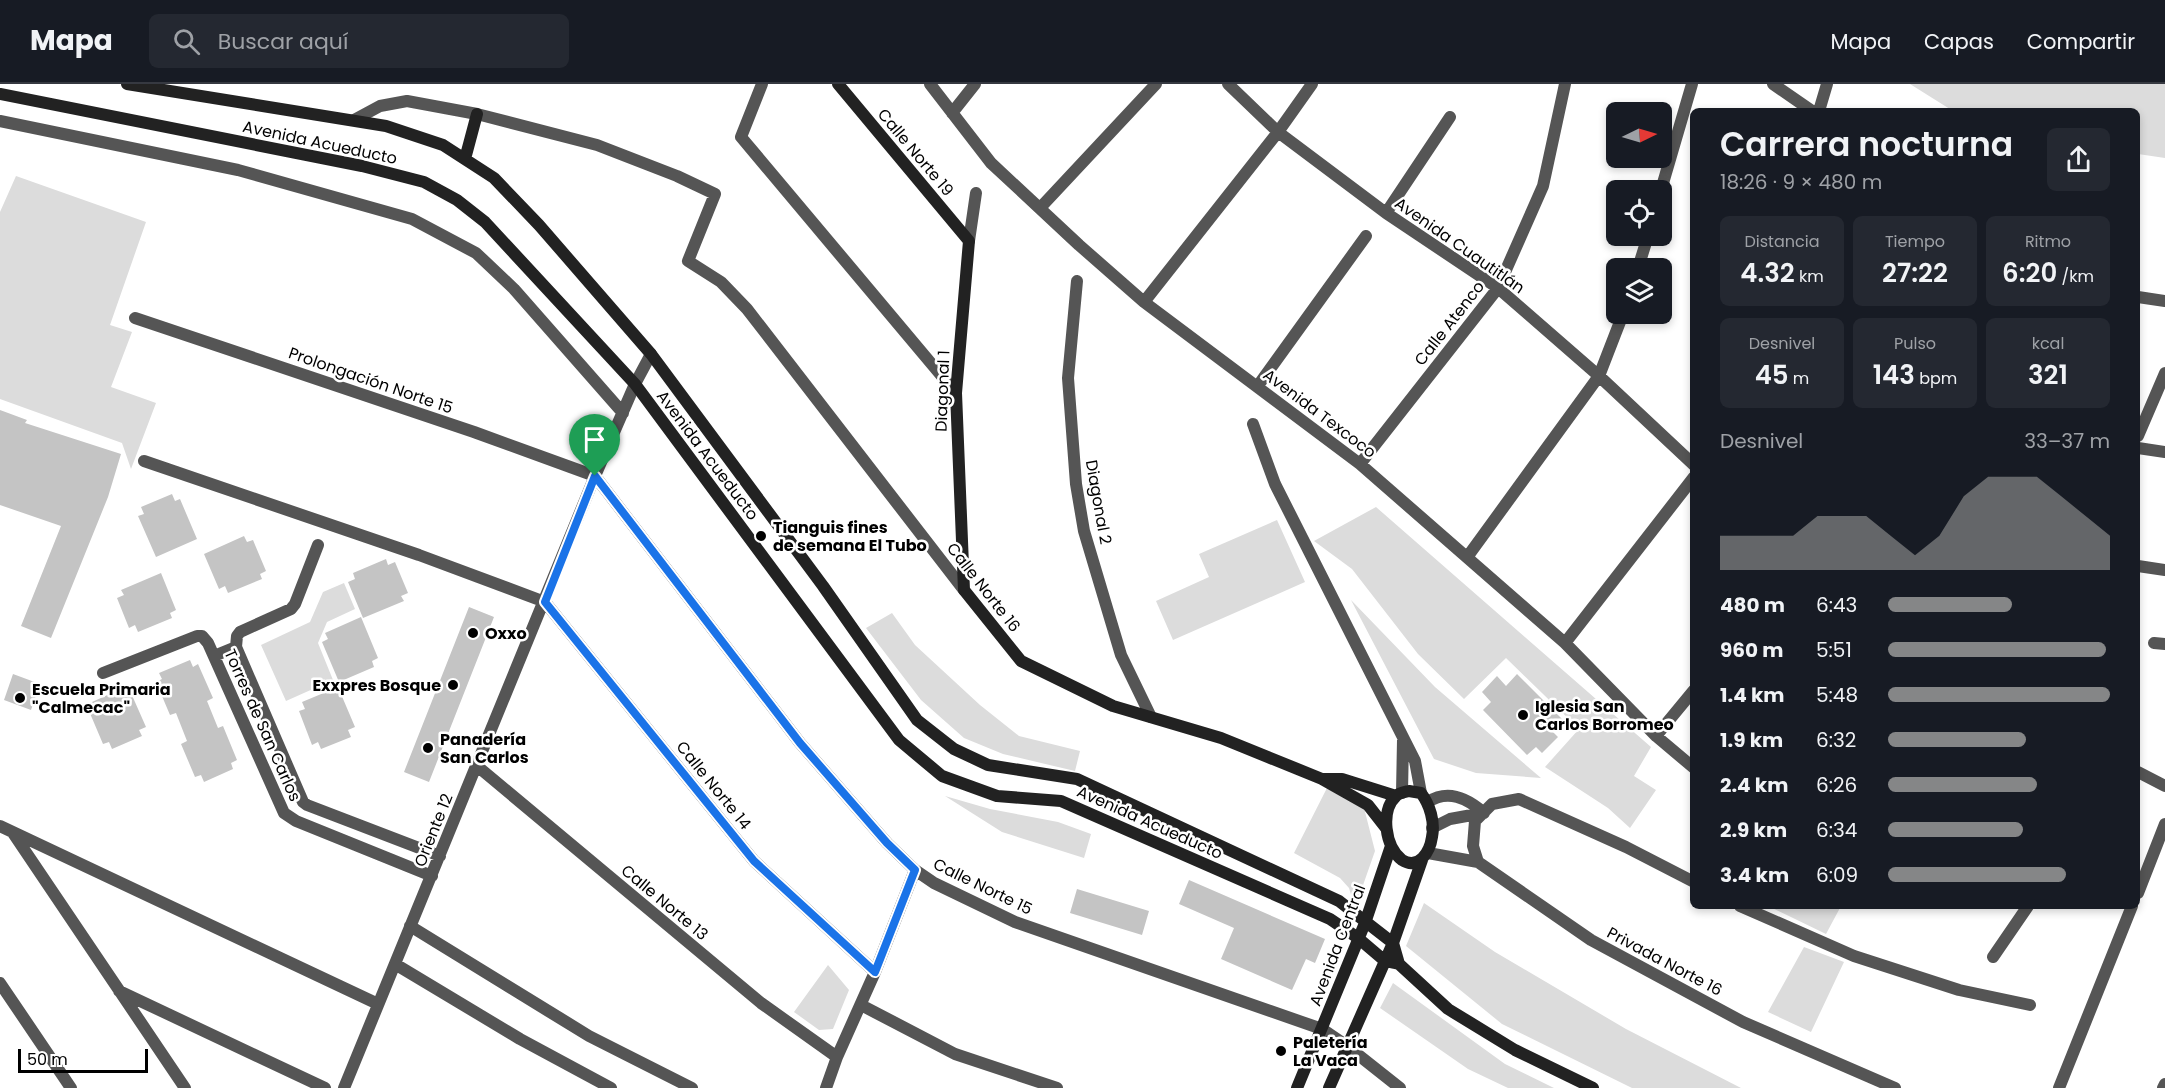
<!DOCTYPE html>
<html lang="es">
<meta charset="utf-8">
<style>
body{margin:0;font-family:Poppins,sans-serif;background:#242831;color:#f1f3f6;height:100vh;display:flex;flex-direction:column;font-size:22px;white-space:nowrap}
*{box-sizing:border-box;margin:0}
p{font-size:20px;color:#9ea1a6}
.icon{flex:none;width:33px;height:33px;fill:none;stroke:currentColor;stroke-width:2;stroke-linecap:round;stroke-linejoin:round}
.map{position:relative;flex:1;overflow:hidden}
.drawer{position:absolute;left:1690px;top:24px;width:450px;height:801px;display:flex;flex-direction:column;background:#171b24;border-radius:9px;box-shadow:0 3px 9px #0003}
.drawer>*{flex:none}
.needle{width:39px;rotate:85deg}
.buttons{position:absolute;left:1606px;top:18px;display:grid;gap:12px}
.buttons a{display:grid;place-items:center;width:66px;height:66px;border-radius:9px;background:#171b24;box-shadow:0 3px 9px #0003;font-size:30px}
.scale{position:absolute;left:18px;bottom:15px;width:130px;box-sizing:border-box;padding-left:6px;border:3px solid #000;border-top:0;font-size:16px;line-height:21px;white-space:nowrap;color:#000;-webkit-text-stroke:4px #fff;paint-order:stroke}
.pin{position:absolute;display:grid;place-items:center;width:51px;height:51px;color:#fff;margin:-62px -26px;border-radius:50% 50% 50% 0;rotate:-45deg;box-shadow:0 0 6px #0007}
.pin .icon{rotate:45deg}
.round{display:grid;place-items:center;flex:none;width:63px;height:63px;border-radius:9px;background:#242831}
.overview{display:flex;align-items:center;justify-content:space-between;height:102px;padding:0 30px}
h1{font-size:33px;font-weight:600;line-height:45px}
.stats{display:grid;grid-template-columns:repeat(3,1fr);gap:9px;height:102px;padding:6px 30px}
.stats div{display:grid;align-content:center;border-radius:9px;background:#242831;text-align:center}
.stats b{font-size:26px;font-weight:600}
.stats small{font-size:16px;font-weight:400}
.stats p{font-size:16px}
.chart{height:168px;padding:12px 30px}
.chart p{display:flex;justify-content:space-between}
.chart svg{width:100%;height:108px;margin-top:6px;fill:#858687;opacity:.7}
ul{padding:0 30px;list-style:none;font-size:20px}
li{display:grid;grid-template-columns:96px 72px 1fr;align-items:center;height:45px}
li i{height:15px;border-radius:8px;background:#858687}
header{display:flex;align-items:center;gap:36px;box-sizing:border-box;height:84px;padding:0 30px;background:#171b24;border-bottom:2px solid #363941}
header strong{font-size:28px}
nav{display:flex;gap:33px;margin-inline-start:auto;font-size:21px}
.search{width:420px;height:54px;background:#242831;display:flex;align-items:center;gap:15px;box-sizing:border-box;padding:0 21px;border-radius:9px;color:#9ea1a6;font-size:22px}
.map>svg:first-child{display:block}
</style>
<header>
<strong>Mapa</strong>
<div class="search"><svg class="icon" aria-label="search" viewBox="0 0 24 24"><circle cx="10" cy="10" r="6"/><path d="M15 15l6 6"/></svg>Buscar aquí</div>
<nav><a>Mapa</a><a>Capas</a><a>Compartir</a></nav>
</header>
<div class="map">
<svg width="2165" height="1004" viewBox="0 0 2165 1004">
<rect width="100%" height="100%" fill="#fff"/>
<path fill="#dcdcdc" d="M1910 0H2165V74L2138 70V27H1953Z
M16 92 146 138 110 241 132 248 111 303 156 319 131 385 122 359 0 315V128Z
M1376 423 1651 663 1634 692 1656 706 1630 744 1608 724 1545 683 1579 645 1506 574 1464 615 1418 570 1352 485 1314 457Z
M1277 436 1305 498 1173 556 1156 517 1209 493 1199 470Z
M344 499 355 525 327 538 318 559 333 596 286 617 261 561 310 538 323 508Z
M1351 516 1435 603 1541 694 1476 689 1434 675Z
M892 529 915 561 980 621 1019 652 1080 667 1075 687 1003 670 964 654 921 616 866 544Z
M1328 702 1363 720 1375 767 1355 824 1349 804 1340 794 1294 769Z
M945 712 990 725 1058 738 1091 750 1084 774 1002 748Z
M1424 819 1495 868 1626 945 1741 1004H1632L1502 940 1406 862Z
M1768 822H1841L1826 850Z
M1804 863 1844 878 1811 948 1768 928Z
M828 881 849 906 833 945 819 946 794 928Z
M1393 899 1505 980 1554 1004H1508L1468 985 1380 924Z"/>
<path fill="#c4c4c4" d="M0 326 27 336 25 339 121 370 108 413 51 554 21 542 61 442 0 421Z
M172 410 175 417 180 415 197 455 156 473 138 432 144 430 141 423Z
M244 452 247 458 253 456 266 487 260 490 262 495 228 509 225 502 219 505 204 470Z
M386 475 388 481 395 478 408 509 401 512 404 517 363 534 348 498 355 495 353 489Z
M161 489 176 526 170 529 172 534 138 548 135 541 129 544 117 514 124 511 121 506Z
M469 523 494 533 429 698 404 688Z
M361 533 378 574 372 577 374 583 339 598 322 558 328 555 325 549Z
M190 576 193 583 198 580 213 614 207 617 218 644 223 642 237 676 231 679 233 685 204 698 201 691 195 693 181 660 187 657 176 629 170 631 156 598 162 595 159 589Z
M13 590 40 600 31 626 4 616Z
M1517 590 1563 636 1552 647 1558 653 1542 669 1536 663 1527 671 1483 626 1491 618 1482 608 1497 592 1506 602Z
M338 603 355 643 348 646 351 653 321 665 318 658 312 661 299 627 305 625 302 618Z
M123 604 126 611 131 609 146 643 139 646 142 652 112 665 109 658 103 660 89 627 95 624 92 618Z
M1189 796 1325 855 1315 879 1306 875 1292 906 1221 875 1234 844 1179 820Z
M1077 805 1149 827 1142 851 1070 829Z"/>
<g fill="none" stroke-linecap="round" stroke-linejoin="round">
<path stroke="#555" stroke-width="12" d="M762 0 741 53 956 309
M930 0 991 79 1079 161 1144 218 1360 380 1565 559 1656 652 1694 684
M1228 0 1278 48 1386 129 1498 204 1599 292 1694 381
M1773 0 1812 27
M1819 27 1827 0
M952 29 975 0
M354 36 380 22 407 17 477 30 597 61 677 92 715 110 688 177 721 198 747 225 964 506
M0 37 238 86 412 135 476 169 514 205 623 329
M1661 106 1692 0
M1040 124 1156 0
M1386 129 1450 33
M969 157 976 109
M1638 184 1648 152
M1077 197 1068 294 1076 400 1084 447 1121 571 1151 633
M2138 213 2165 217
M1144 218 1278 48 1312 0
M135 234 474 348 595 392 800 659 887 759 915 786 934 799 1015 838 1322 945 1347 962 1400 1004
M1257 303 1366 152
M1253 340 1275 400 1415 677 1421 709
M2138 352 2165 289
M2138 364 2165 368
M144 377 419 471 545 518 754 777 875 888
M1360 380 1498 204 1543 102 1565 0
M318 461 295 520 291 525 240 548 237 552 236 563 303 718 307 721 440 772
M1468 472 1599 292 1623 230
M2138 482 2165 486
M1565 559 1694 393
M2154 559 2165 560
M214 572 236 563
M103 589 197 552H202L208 559 284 729 296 737 432 792
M1656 652 1694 606
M477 682 761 919 837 973
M2138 688 2165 702
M1402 709 1403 656
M1428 718C1448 705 1467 714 1484 729
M0 742 378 920
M1432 744 1450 735 1483 729
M13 749 185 1004
M1428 769 1478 778 1591 856 1743 938 1895 1004
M1478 778 1473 762 1475 737 1492 720 1519 715 1626 763 1694 798
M2138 809 2165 740
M1740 822 1854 872 1959 906 2030 921
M410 842 589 952 692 1004
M1993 873 2028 822
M395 880 520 955 611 1004
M0 899 71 1004
M119 907 325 1004
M861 921 955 970 1057 1004
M344 1004 595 392 635 300 651 270
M826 1004 837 973 875 888 915 786
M2059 1004 2132 822
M2163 1004 2165 1000"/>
<path stroke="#222" stroke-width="12" d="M127 0 386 42 443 61 494 94 539 141 651 270 823 502 917 636 954 665 988 681 1077 695 1339 817 1393 859 1399 880
M838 0 969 157 956 309 964 506 1021 577 1113 622 1221 654 1322 695 1368 721 1386 744
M0 10 362 82 424 98 457 116 485 138 635 300 899 656 942 692 997 712 1061 717 1330 835 1358 854 1385 877 1399 880 1448 925 1515 966 1593 1004
M465 75 477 30
M1323 695H1342L1396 712
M1409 707 1421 709C1430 721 1435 738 1432 753 1430 767 1419 787 1402 776 1385 763 1380 727 1396 712 1399 709 1405 708 1409 707Z
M1297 1004 1365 839 1391 762
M1329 1004 1393 859 1422 776"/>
</g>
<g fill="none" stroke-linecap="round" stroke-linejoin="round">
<g stroke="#fff" stroke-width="12">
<path id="route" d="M595 392 800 659 887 759 915 786 875 888 754 777 545 518Z"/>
</g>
<use href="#route" stroke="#1a73e8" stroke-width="8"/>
</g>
<g fill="#000" stroke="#fff" stroke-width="2">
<circle cx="761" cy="452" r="6"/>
<circle cx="473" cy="549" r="6"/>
<circle cx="453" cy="601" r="6"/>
<circle cx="20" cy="614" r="6"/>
<circle cx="1523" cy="631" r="6"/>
<circle cx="428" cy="664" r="6"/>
<circle cx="1281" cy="967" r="6"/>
</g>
<g text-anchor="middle" stroke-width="5" stroke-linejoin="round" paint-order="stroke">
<g font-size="16" fill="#000" stroke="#fff">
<text transform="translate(320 58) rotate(12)" y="6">Avenida Acueducto</text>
<text transform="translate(916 68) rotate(50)" y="6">Calle Norte 19</text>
<text transform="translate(1460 161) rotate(35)" y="6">Avenida Cuautitlán</text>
<text transform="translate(1449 239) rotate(-52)" y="6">Calle Atenco</text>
<text transform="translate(371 296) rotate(19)" y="6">Prolongación Norte 15</text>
<text transform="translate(942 307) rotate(-88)" y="6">Diagonal 1</text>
<text transform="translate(1320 329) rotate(37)" y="6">Avenida Texcoco</text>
<text transform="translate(708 371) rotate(53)" y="6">Avenida Acueducto</text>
<text transform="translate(1099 418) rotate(80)" y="6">Diagonal 2</text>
<text transform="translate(984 503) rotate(52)" y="6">Calle Norte 16</text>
<text transform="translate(263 641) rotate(66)" y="6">Torres de San Carlos</text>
<text transform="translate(714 701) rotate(51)" y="6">Calle Norte 14</text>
<text transform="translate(1150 738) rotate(24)" y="6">Avenida Acueducto</text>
<text transform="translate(433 746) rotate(-68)" y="6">Oriente 12</text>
<text transform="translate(983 802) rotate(26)" y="6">Calle Norte 15</text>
<text transform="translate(665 818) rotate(40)" y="6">Calle Norte 13</text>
<text transform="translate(1337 861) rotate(-69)" y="6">Avenida Central</text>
<text transform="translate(1665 877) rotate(28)" y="6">Privada Norte 16</text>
</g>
<g font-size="16" font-weight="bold" fill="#000" stroke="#fff" text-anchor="start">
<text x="773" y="449">Tianguis fines<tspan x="773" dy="18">de semana El Tubo</tspan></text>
<text x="485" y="555">Oxxo</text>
<text x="441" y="607" text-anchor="end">Exxpres Bosque</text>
<text x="32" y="611">Escuela Primaria<tspan x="32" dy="18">"Calmecac"</tspan></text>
<text x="1535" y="628">Iglesia San<tspan x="1535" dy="18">Carlos Borromeo</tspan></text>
<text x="440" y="661">Panadería<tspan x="440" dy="18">San Carlos</tspan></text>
<text x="1293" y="964">Paletería<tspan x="1293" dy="18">La Vaca</tspan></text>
</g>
</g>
</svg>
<div class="buttons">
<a><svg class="needle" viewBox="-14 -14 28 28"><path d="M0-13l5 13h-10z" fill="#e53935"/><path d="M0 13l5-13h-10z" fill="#9ea1a6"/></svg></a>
<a><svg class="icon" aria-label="locate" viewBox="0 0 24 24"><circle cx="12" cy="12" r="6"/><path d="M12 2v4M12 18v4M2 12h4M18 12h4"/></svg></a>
<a><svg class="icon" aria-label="layers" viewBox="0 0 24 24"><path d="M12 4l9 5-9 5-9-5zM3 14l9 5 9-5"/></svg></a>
</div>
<div class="scale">50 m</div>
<div class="pin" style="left:595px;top:392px;background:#1e9e55"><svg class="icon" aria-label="arrive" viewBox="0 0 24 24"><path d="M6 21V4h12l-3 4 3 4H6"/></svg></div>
<section class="drawer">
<div class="overview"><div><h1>Carrera nocturna</h1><p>18:26 · 9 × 480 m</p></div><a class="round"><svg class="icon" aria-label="share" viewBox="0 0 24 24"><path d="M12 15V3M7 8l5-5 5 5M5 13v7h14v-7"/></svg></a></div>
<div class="stats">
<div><p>Distancia</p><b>4.32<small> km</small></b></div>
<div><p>Tiempo</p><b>27:22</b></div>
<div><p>Ritmo</p><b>6:20<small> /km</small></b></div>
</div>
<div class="stats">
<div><p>Desnivel</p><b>45<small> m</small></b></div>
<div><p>Pulso</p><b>143<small> bpm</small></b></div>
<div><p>kcal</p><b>321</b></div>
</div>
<div class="chart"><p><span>Desnivel</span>33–37 m</p>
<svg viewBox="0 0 160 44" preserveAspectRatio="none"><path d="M0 44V30L10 30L20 30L30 30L40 22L50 22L60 22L70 30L80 38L90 30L100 14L110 6L120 6L130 6L140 14L150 22L160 30V44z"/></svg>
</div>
<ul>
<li><b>480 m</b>6:43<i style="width:56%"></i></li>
<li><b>960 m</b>5:51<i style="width:98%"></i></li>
<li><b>1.4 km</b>5:48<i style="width:100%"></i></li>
<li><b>1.9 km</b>6:32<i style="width:62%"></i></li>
<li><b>2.4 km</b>6:26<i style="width:67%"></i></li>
<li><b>2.9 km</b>6:34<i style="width:61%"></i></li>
<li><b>3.4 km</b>6:09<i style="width:80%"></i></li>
</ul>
</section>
</div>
